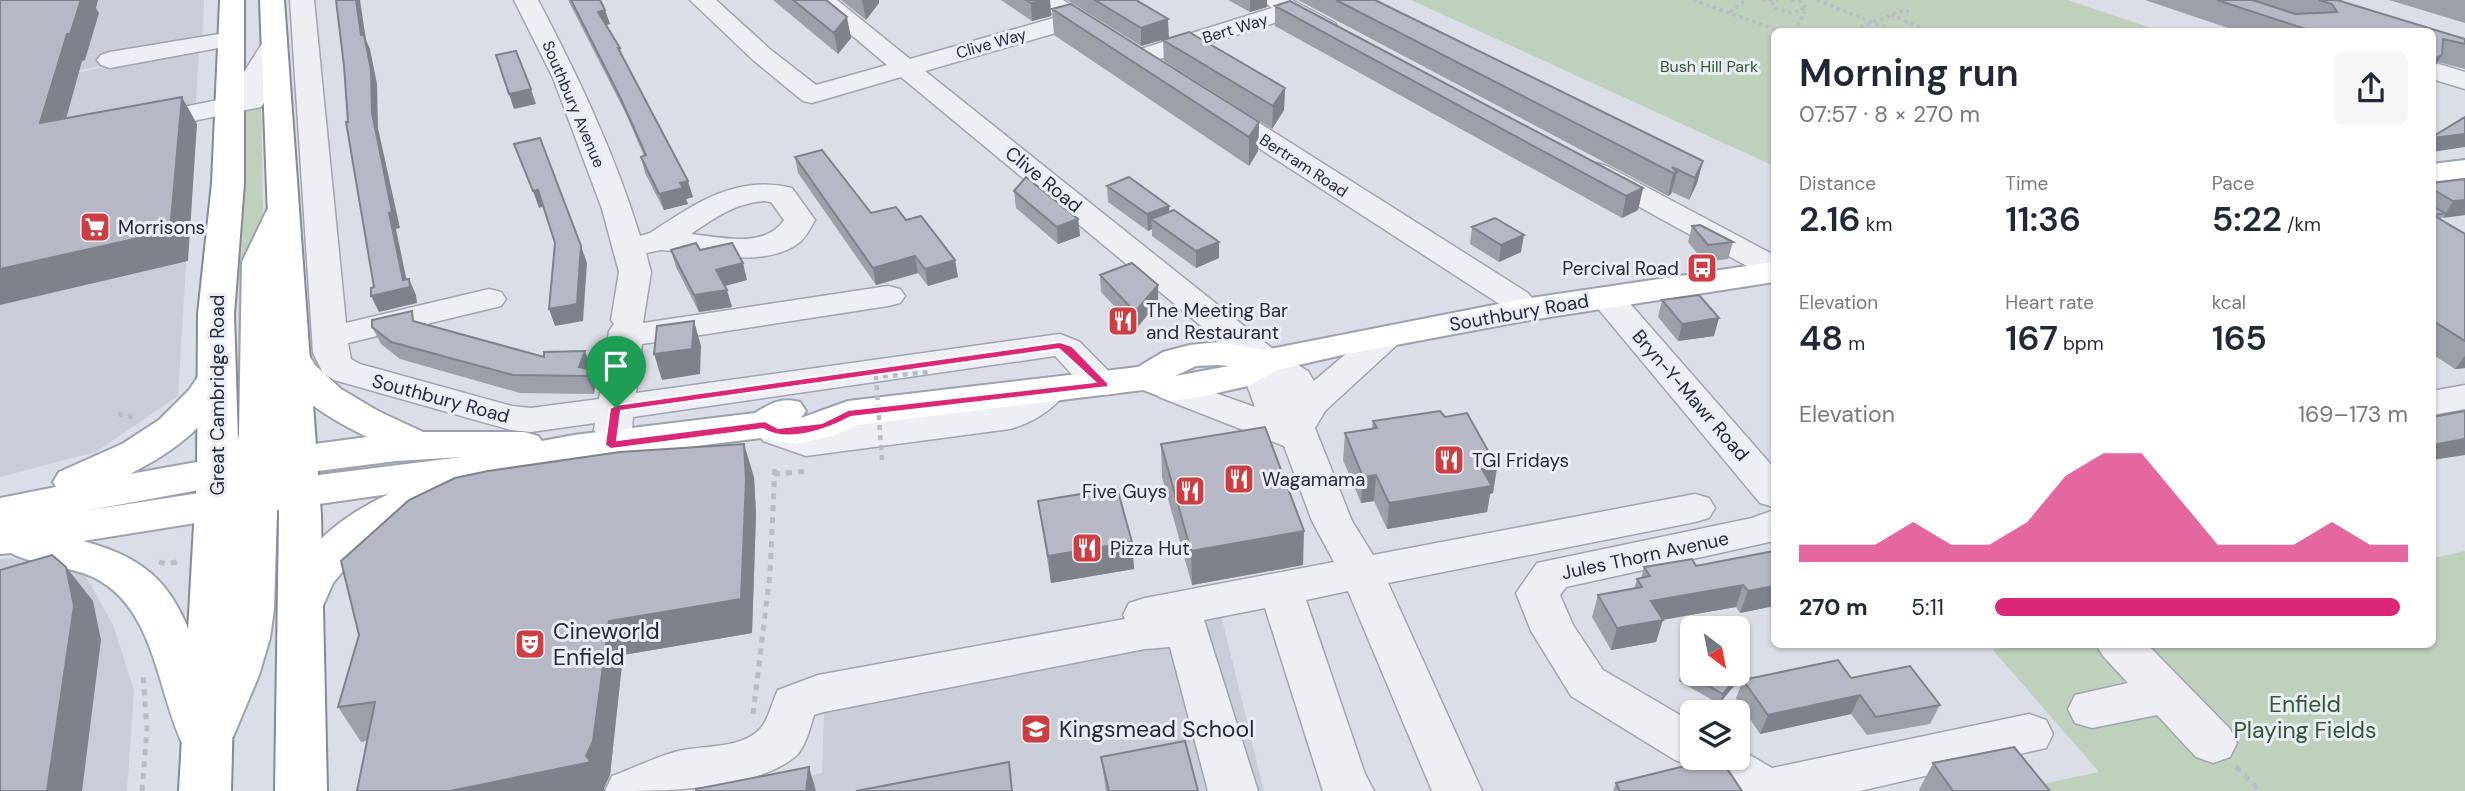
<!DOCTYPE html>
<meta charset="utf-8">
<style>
body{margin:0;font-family:"DM Sans",sans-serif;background:#f6f6f7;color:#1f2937;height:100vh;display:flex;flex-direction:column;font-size:26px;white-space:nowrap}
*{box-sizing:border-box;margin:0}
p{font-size:23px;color:#747a83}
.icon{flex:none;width:38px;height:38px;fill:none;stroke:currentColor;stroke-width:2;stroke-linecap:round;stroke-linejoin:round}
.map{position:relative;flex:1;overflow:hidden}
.details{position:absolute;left:1771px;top:28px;width:665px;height:620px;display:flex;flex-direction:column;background:#fff;border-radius:10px;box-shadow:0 2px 5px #0004}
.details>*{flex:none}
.needle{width:46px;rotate:148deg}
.tools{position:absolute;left:1680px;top:616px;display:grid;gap:14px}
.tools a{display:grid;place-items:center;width:70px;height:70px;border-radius:10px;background:#fff;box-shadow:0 2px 5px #0004;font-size:35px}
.pin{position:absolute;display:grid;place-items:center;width:60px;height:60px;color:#fff;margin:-72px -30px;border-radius:50% 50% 50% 0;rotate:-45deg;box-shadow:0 0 7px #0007}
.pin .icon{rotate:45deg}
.round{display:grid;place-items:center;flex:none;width:74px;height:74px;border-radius:10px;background:#f6f6f7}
.overview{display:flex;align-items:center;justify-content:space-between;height:119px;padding:0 28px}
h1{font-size:38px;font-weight:600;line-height:52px}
.stats{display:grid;grid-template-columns:repeat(3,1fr);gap:10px;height:119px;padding:7px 28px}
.stats div{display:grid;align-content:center}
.stats b{font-size:35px;font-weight:600}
.stats small{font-size:19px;font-weight:400}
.stats p{font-size:19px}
.chart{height:196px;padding:14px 28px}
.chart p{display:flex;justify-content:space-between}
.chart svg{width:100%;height:126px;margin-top:7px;fill:#db2777;opacity:.7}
ul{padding:0 28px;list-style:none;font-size:23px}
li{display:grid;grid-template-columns:112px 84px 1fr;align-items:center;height:52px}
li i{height:18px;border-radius:9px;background:#db2777}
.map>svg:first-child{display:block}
</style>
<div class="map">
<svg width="2465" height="791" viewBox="0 0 2465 791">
<rect width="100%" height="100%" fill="#dbdee6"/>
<path fill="#c9cdd7" d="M0 0H204L202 47 0 85Z
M199 51 178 396 96 452 0 477V86Z
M9 558 84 573 113 625 134 690 127 791H0V559Z
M1220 611 1264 791H732L822 773 825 685Z"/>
<path fill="#bfd0bc" d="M1411 0H2067L2160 31 1774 32V166Z
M261 99 263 208 251 408 237 412 241 108Z
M2465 551V791H2021L2019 789 2099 772 1993 650 2021 644H2432L2433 558Z"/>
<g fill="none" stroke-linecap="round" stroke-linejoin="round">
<g stroke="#a1a5af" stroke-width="3">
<path id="minor" d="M290 0H314L346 323 489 289 501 292 506 299 501 306 348 343 351 359 360 364 512 406 531 408 599 399 609 331 614 324 611 320 619 272 602 209 553 78 514 0H538C578 76 615 154 640 236L650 233C694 204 737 174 792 188L815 220C811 227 806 237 800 242 765 270 702 252 661 250L646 253 651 272 643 323 888 286 900 289 905 296 900 303 888 306 642 344 636 393 1060 334 1080 342 1122 385 1117 393C1088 401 1074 375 1055 356L633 417 632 430 626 439 613 442 600 439 594 430 595 423 531 432 511 430 334 380 323 373 313 353ZM764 201 771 202 784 220C765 249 720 237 691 234 714 218 736 203 764 201Z
M690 0H716L771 50 816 85 887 65 810 0H837L910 59 1057 17 1035 0H1063L1108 29 1111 34 1108 39C1093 43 1085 36 1073 28L925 71 1278 353 1308 371 1314 381 1375 329 1387 326 1399 329 1404 336 1399 343 1325 411 1315 428 1352 521 1373 555 1695 494 1709 498 1715 508 1709 518 1695 522 1388 583 1482 791H1432L1348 591 1306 600 1365 774 1374 791H1323L1265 608 1204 620 1258 791H1208L1170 647 1145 649 824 712 814 715C810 728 806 745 797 755 757 791 659 791 605 791L612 776C634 768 656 757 678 751 704 745 741 749 760 729 769 720 772 701 778 690L818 675 1125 619 1123 615 1129 603 1145 598 1334 562 1312 521 1284 446 1159 397 1154 389 1159 381 1172 378 1255 407 1247 385V364L901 77 812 103 803 101 753 60Z
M1262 0H1292L1335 23 1338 28 1335 33 1326 35 1317 33 1290 18 1137 66 1128 63 1124 58 1128 53 1272 8Z
M231 32 240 34 243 39 240 44 110 68 101 65 97 60 101 55 110 52Z
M274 37 283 39 286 44 270 72 269 96 261 107 174 125 164 123 160 117 164 111 242 95 244 72 265 39Z
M2432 62 2465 72V89L2432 79Z
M1216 100 1226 102 1528 293 1541 310 1536 317C1521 321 1514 319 1504 307L1206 114 1202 108 1206 102Z
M1597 163 1607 166 1774 255V278L1763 275 1587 178 1582 172 1587 166Z
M1607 288 1619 291 1774 468V507L1760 503 1595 305 1590 298 1595 291Z
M1048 381 1061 384 1066 392C1055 409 1030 424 1010 429L806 456 763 441 757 432 763 423 776 420 808 430 1000 406 1035 384Z
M2465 385V409L2432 415V391Z
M1774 510V541L1566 587 1560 595 1573 625 1603 670 1692 722V758H1738V748L1772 768 2029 714 2046 720 2053 734 2046 748 1860 791H1726L1695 772 1691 766 1675 760 1571 696 1531 631 1516 593 1537 563 1752 518Z
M2096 644H2147L2230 729 2237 743 2230 757 2213 763 2196 757 2157 715 2092 728 2075 723 2068 709 2075 695 2128 683 2103 656Z"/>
</g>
<g stroke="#9ba1b1" stroke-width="4">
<path id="major" d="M2465 160V178L2432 182V164Z
M283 200 294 203 299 210 276 262 277 348 291 344 304 347 315 365 341 389 378 411 423 432H524L538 436 542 441 574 435 755 413C771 403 781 397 800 402L806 411 801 418 848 401 1138 367 1163 352 1190 345 1218 342 1265 350 1524 299 1774 262V282L1524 321 1342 355 1277 370 1248 386 1199 397 1172 401 1143 390 857 425 832 436 796 444 761 438 574 461 466 484 455 496 395 527 353 559 333 583 318 617 302 622 286 617 279 605C297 551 339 517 389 494L277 510 274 609 270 638 259 675 233 737 223 741 220 747 202 753 184 747C156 690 156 608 93 577 67 565 35 566 11 553L0 554V498L56 487 53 482 59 472 122 444 159 420 189 390 203 369 216 365 229 369 235 377C208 425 179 449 130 474L236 455 239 434 242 262 267 210 272 203ZM1218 365 1229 366 1175 376 1196 366ZM278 366C296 400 333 420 367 437L277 449ZM462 457 287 479V475L396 461ZM226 485 225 489 90 510ZM233 517 226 626 208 681C180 604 169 564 83 541Z"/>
</g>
<g stroke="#838a9c" stroke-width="4">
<path id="highway" d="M220 0H244V183L234 314 239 472 231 791H179L197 472 198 314 212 183Z
M260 0H284L321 515 327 791H275L279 515Z"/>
</g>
<path stroke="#babcc4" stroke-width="3.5" stroke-dasharray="3.5 3.5" stroke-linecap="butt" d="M1693 0 1783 32
M1762 0H1778
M1791 0H1805
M1817 0 1897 32
M1772 2 1774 8 1791 13 1807 8 1800 2
M1730 12 1746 0
M1891 15 1933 32
M1794 32 1805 12
M1860 32 1858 28 1901 11H1909"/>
<path stroke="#babcc4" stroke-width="4.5" stroke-dasharray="5 5" stroke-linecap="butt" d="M118 414 137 418"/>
<path stroke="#babcc4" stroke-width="5" stroke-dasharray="6 6" stroke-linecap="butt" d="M774 474 809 471
M159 562 167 564 181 561
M753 714 770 574 775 464
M2236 767 2260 791
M142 791 147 729 143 674"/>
<use href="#minor" fill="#eeeff4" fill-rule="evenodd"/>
<use href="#major" fill="#fff" fill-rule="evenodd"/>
<use href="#highway" fill="#fff" fill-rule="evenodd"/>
<path stroke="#babcc4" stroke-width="4.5" stroke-dasharray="5 5" stroke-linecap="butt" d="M882 460 876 377 929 372"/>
</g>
<path fill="#9d9fa9" d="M568 0H600L610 24 606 25 620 48 623 58 693 197 686 199 688 204 664 210 645 173 641 157 644 156 626 114Z
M773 0H826L851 38 838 54Z
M841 0H879V3L866 20Z
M1001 0H1050L1051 16 1032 21Z
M1067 0H1136L1169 38 1141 46Z
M1228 0H1267V7L1250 12Z
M1298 0H1375L1703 161 1697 183 1689 200 1672 192 1671 194 1668 196Z
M2145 0H2337L2465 39V69L2438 62 2432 71V32H2240Z
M2389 0H2465V23Z
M1275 6 1643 188 1638 210 1622 218 1275 26Z
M1052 9 1259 122 1258 151 1249 166 1054 35Z
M1163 40 1285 88 1284 110 1272 129 1164 61Z
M795 157 871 213 906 220 955 260 958 277 928 286 918 273 876 285 798 173Z
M2465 179V215L2442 217 2441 220 2465 234V368L2455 369 2432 354V183Z
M1107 186 1170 212 1219 258 1196 268 1152 236V229L1148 231 1108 202Z
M1014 191 1078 219 1080 236 1058 244 1016 208Z
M1692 226 1733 242 1728 259 1704 262 1688 242Z
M1472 227 1521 252 1499 262 1470 244Z
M671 250H700L747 280 725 286 732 307 699 312 676 267Z
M1100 275 1158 302 1136 329 1101 292Z
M1662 300 1714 336 1678 341 1658 317Z
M417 323 544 357 592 369 590 373 595 387 594 394 520 393 400 359 381 344 372 327Z
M1445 417 1497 467 1493 493 1490 494 1487 512 1387 529 1374 501 1361 503 1343 460 1345 433 1372 428 1373 421Z
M1161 444 1303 565 1192 585 1162 477Z
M754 477 756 514 752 633 623 655 610 775 604 788 605 791H357L367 741 361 742 338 707Z
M1038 501 1132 542 1134 569 1051 583Z
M1774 551V606L1740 613 1736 607 1662 620 1656 642 1611 650 1592 617 1598 595 1634 589 1637 579 1641 578 1644 567 1696 566Z
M1682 671 1734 686 1719 704 1679 681Z
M1851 678 1940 705 1930 724 1867 735 1851 714 1760 734 1736 698 1743 680Z
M1101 757 1198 791H1106Z
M1933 763 2050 791H1919V790Z
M1616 783 1742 791H1613Z"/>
<path fill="#7f828a" d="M81 0H98L96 8 99 13 85 60 82 61 57 152 40 123 67 34Z
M356 0H360L366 40 370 49 377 84 378 128 400 228 396 229 408 287 409 279 416 295 417 303 379 312 371 296 403 280 389 213 372 113Z
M862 0H879V3L866 20Z
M1042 0H1050L1051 16 1032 21 1031 3Z
M1250 0H1267V7L1250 12Z
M605 10 610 24 602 26 598 12Z
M847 17 851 38 838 54 834 33Z
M1168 19 1169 38 1141 46V28Z
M2442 55 2432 71V60Z
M1285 88 1284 110 1272 129 1273 106Z
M531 89 536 104 514 109 509 94Z
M182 97 197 124 188 261 0 305V269Z
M1259 122 1258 151 1249 166V137Z
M2465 134V147L2432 152V138Z
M1703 161 1697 183 1689 200 1695 178Z
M1677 172 1671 194 1668 196 1673 173Z
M688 181 693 197 686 199 688 204 664 210 659 194 680 183Z
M1643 188 1638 210 1622 218 1626 196Z
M538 190 544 206 539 208 533 191Z
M2465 200V215L2443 218 2453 201Z
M1169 206 1170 222 1151 219 1152 229 1148 231 1147 214Z
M1078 219 1080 236 1058 244 1057 227Z
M1524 235 1521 252 1499 262 1501 245Z
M1219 242V258L1196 268V251Z
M581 246 587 263 583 321 555 326 549 309Z
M915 256 918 273 876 285 873 268Z
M955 260 958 277 928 286 925 269Z
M743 263 747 280 721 287 716 270Z
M1158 285V302L1136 329 1135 312Z
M727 290 732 307 699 312 694 295Z
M1719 318 1714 336 1678 341 1682 324Z
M694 321 701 346 700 374 662 380 654 354Z
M585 351 592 369 590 373 595 387 594 394 587 376 579 367Z
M2465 356V368L2455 369Z
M2465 439V455L2432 460V445Z
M744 444 754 477 756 514 752 633 623 655 610 775 604 788 605 791H450L586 756 609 621Z
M1497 467 1493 493 1490 494 1487 512 1387 529 1389 503 1482 469Z
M1376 475 1374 501 1361 503 1363 477Z
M1304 531 1303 565 1192 585 1191 551Z
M1132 542 1134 569 1051 583 1048 556Z
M66 567 93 601 101 640 82 791H47Z
M1743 585 1736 607 1644 623 1651 601Z
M1774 586V606L1740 613 1748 591Z
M1663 620 1656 642 1611 650 1617 628Z
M1738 676 1734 686 1719 704 1723 694Z
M1860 695 1851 714 1760 734 1768 715Z
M809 767 816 791H806Z"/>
<path fill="#b6b9c5" stroke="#7f828a" stroke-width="2" d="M0 0H81L70 34H67L40 123 182 97 170 231 0 269Z
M336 0H356L361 35H364L371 70 372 113 392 212 389 213 403 280 409 279 410 287 371 296V288L374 287 346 122H348L344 66Z
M571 0H600L605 10 598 12 620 48H618L688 181 680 183 683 188 659 194 641 157 646 155 621 99Z
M793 0H826L847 17 834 33Z
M1026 0H1042L1031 3Z
M1095 0H1136L1168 19 1141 28Z
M1336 0H1375L1703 161 1695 178 1672 167 1677 172 1673 173Z
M2217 0H2253L2295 14 2337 12 2332 4 2319 0H2337L2465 39V44L2443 39 2442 55 2432 60V32H2315Z
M1290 1 1643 188 1626 196 1275 6Z
M1071 4 1259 122 1249 137 1052 9Z
M1189 32 1285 88 1273 106 1163 40Z
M516 51 531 89 509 94 496 55Z
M2465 117V134L2432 138V137Z
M540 138 581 246 577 304 549 309 555 243 538 190 533 191 514 144Z
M822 150 871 213 896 207 906 220 921 216 955 260 925 269 915 256 873 268 795 157Z
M1026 177 1078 219 1057 227 1014 191Z
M1129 177 1169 206 1147 214 1107 186Z
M2465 179V200L2453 201 2432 189V183Z
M2432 206 2445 213 2433 215 2465 234V341L2432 320Z
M1174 210 1219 242 1196 251 1151 219Z
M1495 218 1524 235 1501 245 1472 227Z
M1700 225 1733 242 1708 245 1692 226Z
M696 243 700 250 732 243 743 263 716 270 727 290 694 295 671 250Z
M1132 263 1158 285 1135 312 1100 275Z
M1699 295 1719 318 1682 324 1662 300Z
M412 311 413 321 544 357V352L585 351 579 367 588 369 587 376 513 375 391 342 372 327V320Z
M694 321 692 349 654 354 657 326Z
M1440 411 1445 417 1467 413 1497 467 1482 469 1492 486 1389 503 1376 475 1363 477 1345 433 1377 428 1373 421Z
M2465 411V439L2432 445V417Z
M1265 427 1304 531 1191 551 1161 444Z
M744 444 746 480 741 599 609 621 593 741 586 756 591 762 450 791H357L375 702 338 707 359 635 341 561 409 500 455 478 488 471 620 452Z
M1117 488 1132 542 1048 556 1038 501Z
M1774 551V586L1748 591 1743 585 1651 601 1663 620 1617 628 1598 595 1642 587 1637 579 1650 576 1644 567 1692 559 1696 566Z
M52 555 66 567 74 606 47 791H0V570Z
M1692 660V674H1733L1738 676 1723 694 1682 671Z
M1838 660 1851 678 1910 666 1940 705 1876 717 1860 695 1768 715 1743 680Z
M1185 741 1198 791H1109L1101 757Z
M2014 747 2050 791H1953L1933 763Z
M1717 758H1720L1742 791H1620L1616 783Z
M1009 762 1012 791H856Z
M809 767 806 791H696V789Z"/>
<path fill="#db2777" stroke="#fff" stroke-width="2" fill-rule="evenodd" d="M1060 342 1072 346 1108 383V387L851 417C827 430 788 444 763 429L611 449 605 445 610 408 616 405ZM1059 349 1095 382 848 410 822 423 778 428 765 421 617 440 621 411Z"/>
<defs>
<g id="supermarket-square" transform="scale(1.575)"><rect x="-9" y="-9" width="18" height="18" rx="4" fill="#cd3e42" stroke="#eaedf4"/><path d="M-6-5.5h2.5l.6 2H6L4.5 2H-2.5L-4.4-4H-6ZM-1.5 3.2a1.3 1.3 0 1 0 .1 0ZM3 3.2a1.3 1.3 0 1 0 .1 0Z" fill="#fff"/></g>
<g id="bus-square" transform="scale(1.575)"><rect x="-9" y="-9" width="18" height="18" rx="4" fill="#cd3e42" stroke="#eaedf4"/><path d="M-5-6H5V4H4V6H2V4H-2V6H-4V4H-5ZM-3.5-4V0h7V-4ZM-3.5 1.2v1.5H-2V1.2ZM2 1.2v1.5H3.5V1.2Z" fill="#fff"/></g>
<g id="restaurant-square" transform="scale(1.575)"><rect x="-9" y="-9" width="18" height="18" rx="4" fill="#cd3e42" stroke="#eaedf4"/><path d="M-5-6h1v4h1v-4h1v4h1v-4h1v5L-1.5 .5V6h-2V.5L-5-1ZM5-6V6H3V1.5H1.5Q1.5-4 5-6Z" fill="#fff"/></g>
<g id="theatre-square" transform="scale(1.575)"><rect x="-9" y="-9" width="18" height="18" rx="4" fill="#cd3e42" stroke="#eaedf4"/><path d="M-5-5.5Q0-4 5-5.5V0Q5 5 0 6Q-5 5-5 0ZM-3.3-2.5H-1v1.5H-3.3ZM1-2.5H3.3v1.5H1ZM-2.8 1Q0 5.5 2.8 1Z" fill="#fff"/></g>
<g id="school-square" transform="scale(1.575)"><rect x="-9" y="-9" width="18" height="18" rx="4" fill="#cd3e42" stroke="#eaedf4"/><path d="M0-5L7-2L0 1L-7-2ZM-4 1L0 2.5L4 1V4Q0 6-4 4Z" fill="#fff"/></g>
</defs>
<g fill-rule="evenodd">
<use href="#supermarket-square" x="95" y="227"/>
<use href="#bus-square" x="1702" y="268"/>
<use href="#restaurant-square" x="1123" y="321"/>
<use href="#restaurant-square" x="1449" y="460"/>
<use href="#restaurant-square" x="1239" y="479"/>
<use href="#restaurant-square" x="1190" y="491"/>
<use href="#restaurant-square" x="1087" y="548"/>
<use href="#theatre-square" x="530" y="644"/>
<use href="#school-square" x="1036" y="729"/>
</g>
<g text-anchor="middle" stroke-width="6" stroke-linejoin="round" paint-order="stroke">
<g font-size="16" fill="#252b3b" stroke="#eaedf4">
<text transform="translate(1235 28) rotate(-17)" y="6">Bert Way</text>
<text transform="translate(991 43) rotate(-16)" y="6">Clive Way</text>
<text transform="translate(574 104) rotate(67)" y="6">Southbury Avenue</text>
<text transform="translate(1304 165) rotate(33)" y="6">Bertram Road</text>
</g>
<g font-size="16" fill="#355733" stroke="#eaedf4">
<text x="1709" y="72">Bush Hill Park</text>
</g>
<g font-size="19" fill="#252b3b" stroke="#eaedf4">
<text transform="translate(1044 179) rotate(39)" y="7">Clive Road</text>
<text transform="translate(1519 312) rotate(-10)" y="7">Southbury Road</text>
<text transform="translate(217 395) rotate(-90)" y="7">Great Cambridge Road</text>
<text transform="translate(1691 395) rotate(49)" y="7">Bryn-Y-Mawr Road</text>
<text transform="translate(441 398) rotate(15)" y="7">Southbury Road</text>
<text transform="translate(1645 555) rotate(-12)" y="7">Jules Thorn Avenue</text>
</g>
<g font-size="19" fill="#252b3b" stroke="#eaedf4" text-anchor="start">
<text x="118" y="234">Morrisons</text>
<text x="1679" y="275" text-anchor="end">Percival Road</text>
<text x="1146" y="317">The Meeting Bar<tspan x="1146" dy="22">and Restaurant</tspan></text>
<text x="1472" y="467">TGI Fridays</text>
<text x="1262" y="486">Wagamama</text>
<text x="1167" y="498" text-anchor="end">Five Guys</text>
<text x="1110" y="555">Pizza Hut</text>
</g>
<g font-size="23" fill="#252b3b" stroke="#eaedf4" text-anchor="start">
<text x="553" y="639">Cineworld<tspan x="553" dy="26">Enfield</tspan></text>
<text x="1059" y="737">Kingsmead School</text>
</g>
<g font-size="23" fill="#355733" stroke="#eaedf4">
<text x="2305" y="712">Enfield<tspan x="2305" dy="26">Playing Fields</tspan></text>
</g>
</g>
</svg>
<div class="tools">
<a><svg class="needle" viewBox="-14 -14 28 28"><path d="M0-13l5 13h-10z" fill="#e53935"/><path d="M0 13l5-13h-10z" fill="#747a83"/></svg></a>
<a><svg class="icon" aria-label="layers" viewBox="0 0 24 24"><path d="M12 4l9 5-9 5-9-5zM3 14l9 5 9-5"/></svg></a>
</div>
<div class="pin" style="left:616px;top:408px;background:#1e9e55"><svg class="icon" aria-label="arrive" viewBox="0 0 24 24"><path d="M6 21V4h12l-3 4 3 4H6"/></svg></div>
<section class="details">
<div class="overview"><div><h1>Morning run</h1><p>07:57 · 8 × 270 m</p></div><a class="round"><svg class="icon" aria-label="share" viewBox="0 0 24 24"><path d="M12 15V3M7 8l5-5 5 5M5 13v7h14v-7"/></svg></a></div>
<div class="stats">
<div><p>Distance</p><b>2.16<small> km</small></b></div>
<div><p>Time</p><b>11:36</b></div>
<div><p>Pace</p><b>5:22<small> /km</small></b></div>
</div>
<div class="stats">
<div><p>Elevation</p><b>48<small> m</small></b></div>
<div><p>Heart rate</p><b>167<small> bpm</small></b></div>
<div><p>kcal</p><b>165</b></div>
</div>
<div class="chart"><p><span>Elevation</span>169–173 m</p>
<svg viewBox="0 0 160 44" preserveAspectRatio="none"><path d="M0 44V38L10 38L20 38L30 30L40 38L50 38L60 30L70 14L80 6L90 6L100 22L110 38L120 38L130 38L140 30L150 38L160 38V44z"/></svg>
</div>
<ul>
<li><b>270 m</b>5:11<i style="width:98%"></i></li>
</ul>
</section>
</div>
